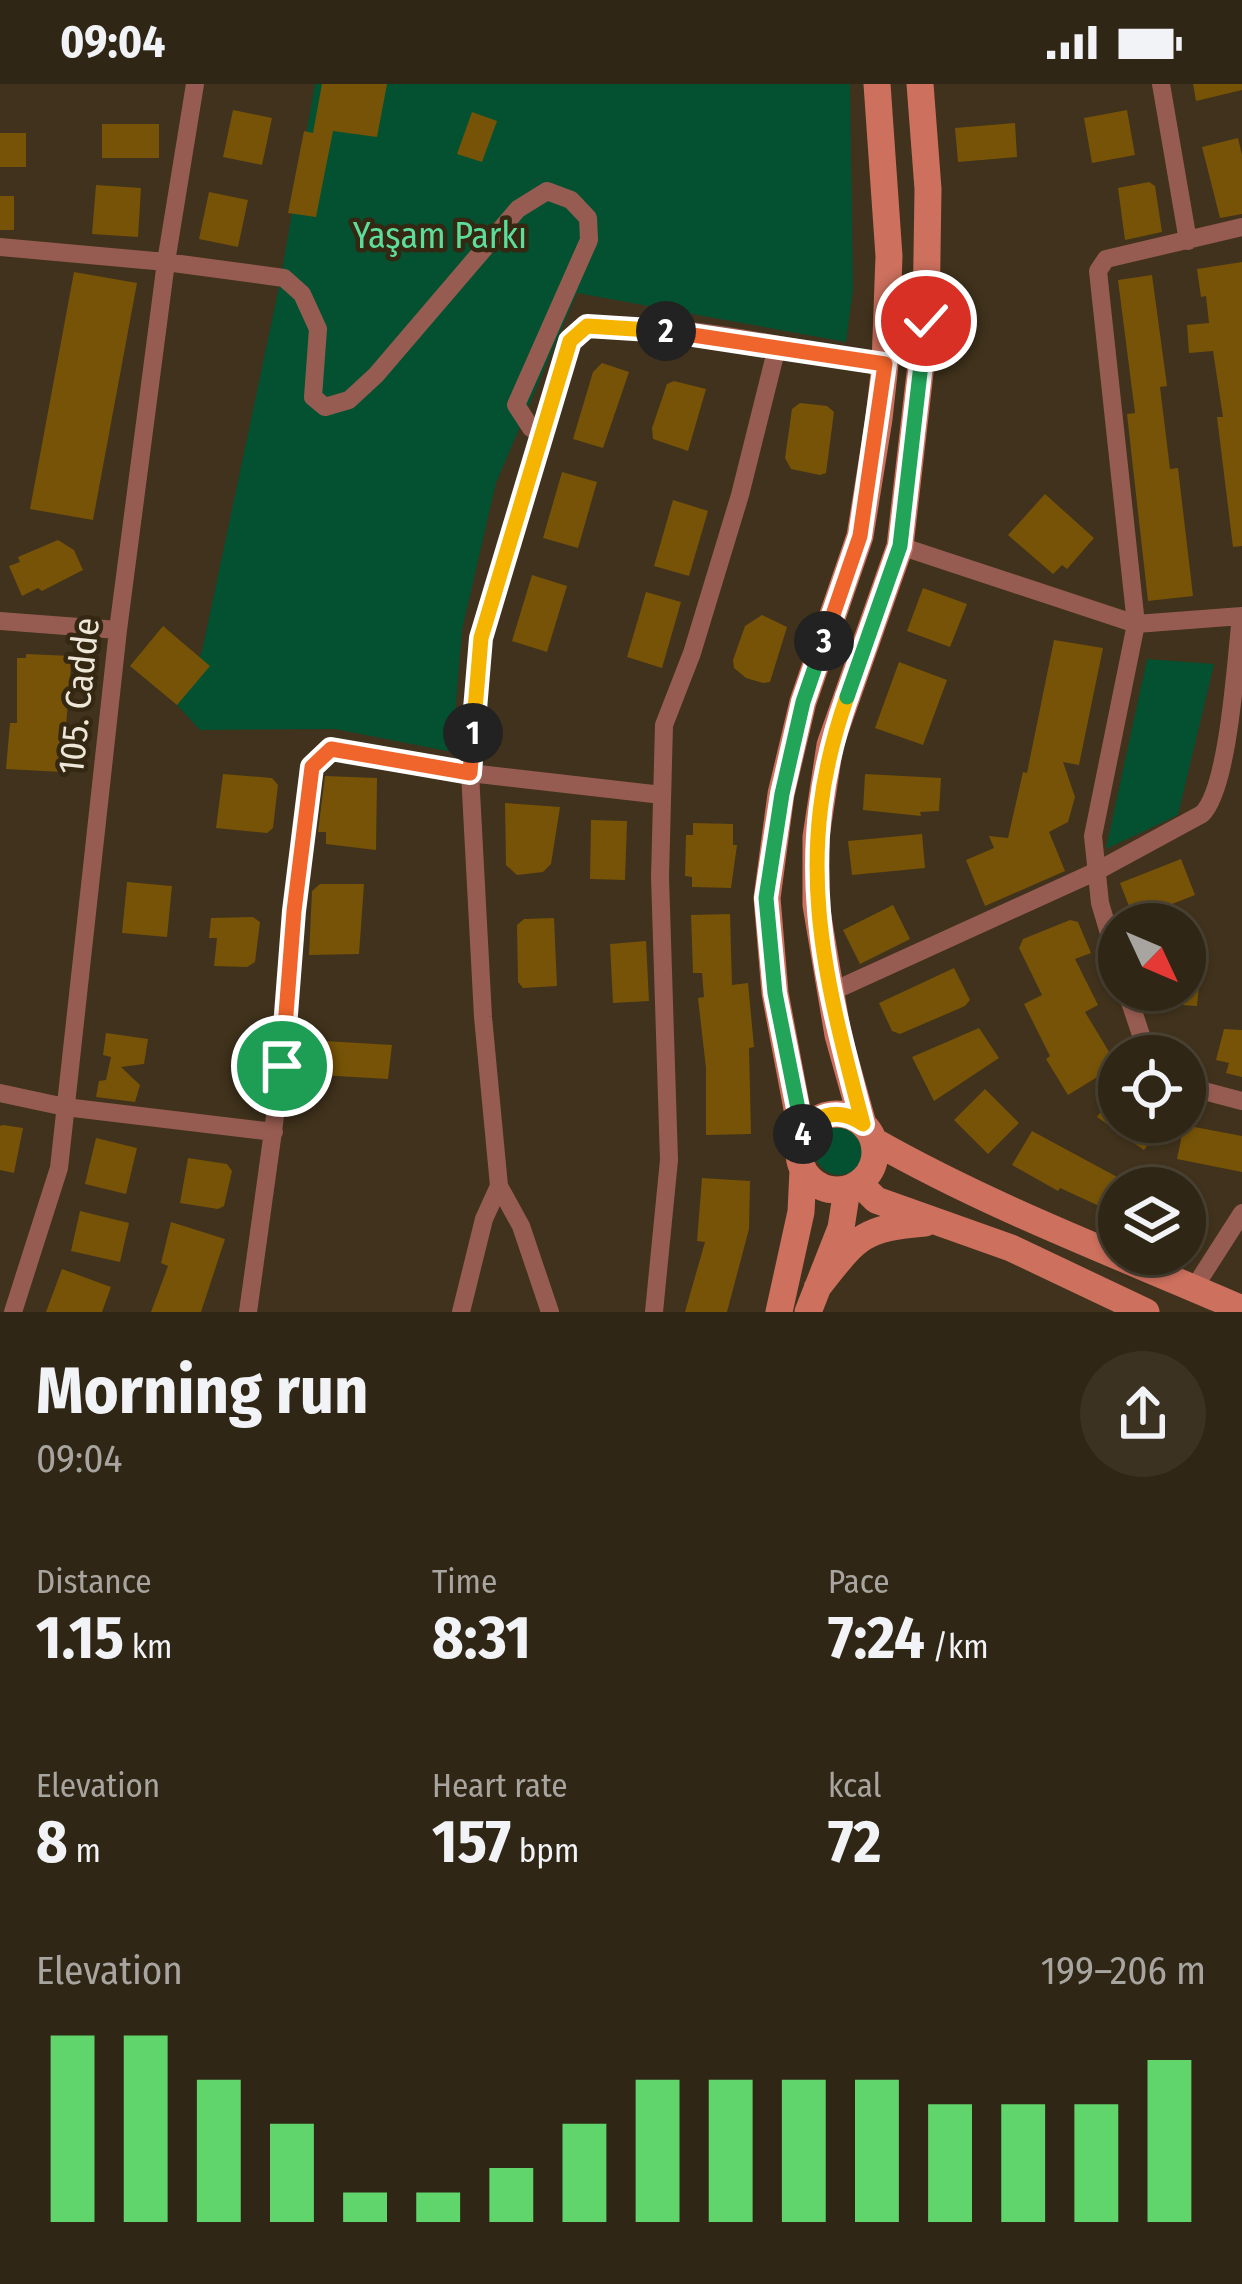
<!DOCTYPE html>
<meta charset="utf-8">
<style>
body{margin:0;font-family:"Fira Sans Condensed",sans-serif;background:#3c3222;color:#f1f3f6;height:100vh;display:flex;flex-direction:column;font-size:45px;white-space:nowrap}
*{box-sizing:border-box;margin:0}
p{font-size:39px;color:#a8a5a0}
.icon{flex:none;width:66px;height:66px;fill:none;stroke:currentColor;stroke-width:2;stroke-linecap:round;stroke-linejoin:round}
.map{position:relative;height:1228px;overflow:hidden}
.drawer{display:flex;flex-direction:column;background:#302615;flex:1}
.drawer>*{flex:none}
.needle{width:78px;rotate:134deg}
.fabs{position:absolute;left:1098px;top:819px;display:grid;gap:24px}
.fabs a{display:grid;place-items:center;width:108px;height:108px;border-radius:50%;background:#302615;box-shadow:0 3px 9px #0004,0 0 0 3px #4b4334;font-size:60px}
.pin{position:absolute;display:grid;place-items:center;width:102px;height:102px;color:#fff;margin:-51px;border:6px solid #fff;border-radius:50%;box-shadow:0 3px 12px #0007}
.km{position:absolute;width:60px;height:60px;margin:-30px;border-radius:50%;background:#222;color:#fff;font-size:33px;line-height:60px;text-align:center}
.round{display:grid;place-items:center;flex:none;width:126px;height:126px;border-radius:63px;background:#3c3222}
.summary{display:flex;align-items:center;justify-content:space-between;height:204px;padding:0 36px}
h1{font-size:66px;font-weight:700;line-height:90px}
.metrics{display:grid;grid-template-columns:repeat(3,1fr);gap:18px;height:204px;padding:12px 36px}
.metrics div{display:grid;align-content:center}
.metrics b{font-size:60px;font-weight:700}
.metrics small{font-size:33px;font-weight:400}
.metrics p{font-size:33px}
.chart{height:336px;padding:24px 36px}
.chart p{display:flex;justify-content:space-between}
.chart svg{width:100%;height:216px;margin-top:12px;stroke:#5fd56b;stroke-width:6}
.status{display:flex;justify-content:space-between;align-items:center;height:84px;padding:0 60px;background:#302615;direction:ltr}
.status svg{height:33px;fill:currentColor}
.map>svg:first-child{display:block}
</style>
<div class="status"><b>09:04</b><svg viewBox="0 0 49 12"><path d="M0 12V9h3v3zM5 12V6h3v6zM10 12V3h3v9zM15 12V0h3v12zM26 1h20v11H26zM47 4h2v5h-2z"/></svg></div>
<div class="map">
<svg width="1242" height="1228" viewBox="0 0 1242 1228">
<rect width="100%" height="100%" fill="#40321c"/>
<path fill="#045131" d="M315 0H850L853 205 846 258 577 209 496 399 462 546 452 668 335 645 200 646 177 621 202 567 278 208Z
M1147 575 1214 580 1178 731 1106 765Z
M815 1067a24 24 0 1 1 48 0a24 24 0 1 1-48 0Z"/>
<path fill="#765306" d="M322 0H387L377 53 333 47 316 133 288 129 304 47 313 49Z
M1193 0H1242V6L1196 17Z
M233 26 272 34 262 81 223 73Z
M1127 26 1135 71 1092 79 1084 34Z
M472 28 497 37 482 78 457 70Z
M1015 39 1017 73 958 78 955 44Z
M102 40H159V74H102Z
M0 49H26V83H0Z
M1238 54 1242 71V130L1220 134 1202 63Z
M1149 98 1155 102 1162 148 1125 156 1118 104Z
M96 101 141 104 138 153 92 150Z
M209 108 248 116 238 163 199 155Z
M0 112H14V146H0Z
M1242 178V462L1233 463 1217 333H1223L1213 267 1189 269 1187 241 1209 239 1206 212 1201 213 1197 185Z
M74 188 137 199 93 436 30 425Z
M1152 191 1167 302 1160 303 1170 385 1178 384 1193 512 1148 517 1127 330 1135 329 1118 196Z
M602 279 629 288 603 364 573 355 593 288Z
M674 297 706 305 688 367 653 355 652 344 667 300Z
M800 319 827 322 834 328 826 389 820 391 791 385 785 374 792 325Z
M562 388 597 398 578 464 543 454Z
M1045 410 1094 454 1067 485 1062 481 1053 490 1008 451Z
M673 416 708 427 689 492 654 482Z
M58 456 74 466 83 486 42 507 38 504 22 512 9 482 20 478 18 473Z
M532 491 567 502 547 568 512 557Z
M923 504 967 520 950 563 907 547Z
M646 508 681 518 662 584 627 573Z
M762 531 787 543 770 598 763 599 746 594 734 584 733 576 745 542Z
M163 542 210 582 177 621 130 582Z
M1054 556 1103 564 1079 681 1063 678 1075 713 1068 738 1049 748 1065 787 985 822 966 776 994 764 989 752 1008 754 1023 688 1027 689Z
M26 570 72 572 62 688 6 685 10 639H17V574H26Z
M899 578 947 596 923 661 875 644Z
M223 690 272 694 278 701 273 744 267 749 216 744Z
M865 690 941 694 939 727 920 728 921 732 863 726Z
M325 692 377 694 376 766 326 760V748H318Z
M505 719 560 723 551 780 543 788 517 791 506 781Z
M591 736 627 737 625 796 590 795Z
M693 739 733 740V761H737L731 804 692 803V793L685 792 686 751H693Z
M922 750 925 784 852 791 848 757Z
M1181 775 1195 811 1134 835 1120 799Z
M127 798 172 802 167 853 122 849Z
M320 800H364L359 870 309 871 312 807Z
M893 821 910 855 860 880 843 846Z
M730 830 732 901 748 899 754 963 749 964 751 1050 706 1051V984L698 914 704 913 702 889H693L691 831Z
M253 833 260 838 255 878 247 883 214 882 217 854H209L211 834Z
M554 834 557 902 523 904 518 898 517 841 524 835Z
M1070 836 1078 838 1091 869 1075 875 1098 921 1085 928 1117 981 1068 1011 1046 975 1050 972 1024 920 1042 911 1019 864 1023 855Z
M1185 848 1204 849 1197 922 1181 921V906H1185Z
M646 857 649 917 613 919 610 860Z
M954 884 970 916 965 922 900 950 892 947 879 919Z
M979 944 999 974 934 1017 912 973Z
M1224 945 1242 946V993L1226 989 1229 979 1216 976Z
M106 949 148 955 144 980 121 983 140 1001 135 1018 96 1013 99 997 106 996 111 973 103 971Z
M308 956 392 961 388 995 302 990Z
M1119 1002V1038H1164L1144 1066 1097 1033Z
M985 1005 1019 1039 988 1070 954 1036Z
M3 1041 23 1044 14 1089 0 1086V1042Z
M1184 1041 1242 1052V1088L1177 1075Z
M1032 1047 1119 1094V1131L1060 1104 1058 1107 1012 1081Z
M96 1054 137 1064 126 1110 85 1100Z
M188 1074 227 1080 232 1087 224 1122 218 1125 180 1119Z
M702 1094 750 1097 749 1145 727 1228H685L705 1158 697 1157Z
M80 1127 129 1139 120 1178 71 1167Z
M171 1138 225 1155 201 1228H151L168 1182 161 1179Z
M62 1185 111 1203 102 1228H46Z"/>
<g fill="none" stroke-linecap="round" stroke-linejoin="round">
<path stroke="#975c51" stroke-width="18" d="M1161 0 1188 157
M0 163 166 178 284 194 302 210 318 245 313 313 325 323 349 316 376 291 518 125 547 107 571 116 588 134 589 156 516 321 531 344 542 351
M900 462 1136 540 1242 532
M0 537 118 546
M1119 883 1100 819 1093 752 1136 540 1098 187 1106 175 1242 143
M1126 906 1148 972
M831 908 1097 787 1202 730C1229 704 1236 574 1241 532
M1185 1002 1242 1017
M0 1009 65 1023 274 1048
M1194 1204 1242 1129
M13 1228 59 1084 118 546 166 178 195 0
M248 1228 282 982 294 827 312 683 331 665 470 689 662 711
M461 1228 484 1135 499 1102
M550 1228 521 1142 499 1102 483 933 470 689 481 555 570 257 587 242C685 238 789 264 885 280
M654 1228 669 1076 660 793 664 641 692 569 740 411 777 263"/>
<path stroke="#cd705e" stroke-width="27" d="M799 1068a38 38 0 1 1 76 0a38 38 0 1 1-76 0Z
M863 1040 838 951 816 821V753L830 661 900 462 926 237 928 105 920 0
M802 1051 775 909 767 814 781 710 803 618 860 452 879 335 885 280 889 172 877 0
M874 1057C992 1124 1118 1171 1242 1225
M859 1099 876 1116 1011 1164 1146 1228
M817 1204C856 1155 860 1144 925 1139
M779 1228 801 1128 803 1086
M808 1228 841 1144 847 1105"/>
</g>
<g fill="none" stroke-linecap="round" stroke-linejoin="round">
<g stroke="#fff" stroke-width="24">
<path id="split-1" d="M282 982 294 827 312 683 331 665 470 689 473 649"/>
</g>
<g stroke="#fff" stroke-width="24">
<path id="split-2" d="M473 649 481 554 570 257 587 242 666 247"/>
</g>
<g stroke="#fff" stroke-width="24">
<path id="split-3" d="M666 247 885 280 860 452 824 557"/>
</g>
<g stroke="#fff" stroke-width="24">
<path id="split-4" d="M803 1050 775 909 766 814 782 710 803 618 824 557"/>
</g>
<g stroke="#fff" stroke-width="24">
<path id="split-5" d="M803 1050C819 1027 842 1025 863 1040 822 885 792 770 847 613"/>
</g>
<g stroke="#fff" stroke-width="24">
<path id="split-6" d="M847 613 900 462 926 237"/>
</g>
<use href="#split-1" stroke="#f0652b" stroke-width="15"/>
<use href="#split-2" stroke="#f5b400" stroke-width="15"/>
<use href="#split-3" stroke="#f0652b" stroke-width="15"/>
<use href="#split-4" stroke="#22a559" stroke-width="15"/>
<use href="#split-5" stroke="#f5b400" stroke-width="15"/>
<use href="#split-6" stroke="#22a559" stroke-width="15"/>
</g>
<g text-anchor="middle" stroke-width="9" stroke-linejoin="round" paint-order="stroke">
<g font-size="36" fill="#5ddd9b" stroke="#352812">
<text x="440" y="164">Yaşam Parkı</text>
</g>
<g font-size="36" fill="#eee6d9" stroke="#352812">
<text transform="translate(78 612) rotate(-84)" y="13">105. Cadde</text>
</g>
</g>
</svg>
<div class="fabs">
<a><svg class="needle" viewBox="-14 -14 28 28"><path d="M0-13l5 13h-10z" fill="#e53935"/><path d="M0 13l5-13h-10z" fill="#a8a5a0"/></svg></a>
<a><svg class="icon" aria-label="locate" viewBox="0 0 24 24"><circle cx="12" cy="12" r="6"/><path d="M12 2v4M12 18v4M2 12h4M18 12h4"/></svg></a>
<a><svg class="icon" aria-label="layers" viewBox="0 0 24 24"><path d="M12 4l9 5-9 5-9-5zM3 14l9 5 9-5"/></svg></a>
</div>
<div class="pin" style="left:282px;top:982px;background:#1e9e55"><svg class="icon" aria-label="arrive" viewBox="0 0 24 24"><path d="M6 21V4h12l-3 4 3 4H6"/></svg></div>
<div class="pin" style="left:926px;top:237px;background:#d93025"><svg class="icon" aria-label="check" viewBox="0 0 24 24"><path d="M5 12l5 5 9-10"/></svg></div>
<b class="km" style="left:473px;top:649px">1</b>
<b class="km" style="left:666px;top:247px">2</b>
<b class="km" style="left:824px;top:557px">3</b>
<b class="km" style="left:803px;top:1050px">4</b>
</div>
<section class="drawer">
<div class="summary"><div><h1>Morning run</h1><p>09:04</p></div><a class="round"><svg class="icon" aria-label="share" viewBox="0 0 24 24"><path d="M12 15V3M7 8l5-5 5 5M5 13v7h14v-7"/></svg></a></div>
<div class="metrics">
<div><p>Distance</p><b>1.15<small> km</small></b></div>
<div><p>Time</p><b>8:31</b></div>
<div><p>Pace</p><b>7:24<small> /km</small></b></div>
</div>
<div class="metrics">
<div><p>Elevation</p><b>8<small> m</small></b></div>
<div><p>Heart rate</p><b>157<small> bpm</small></b></div>
<div><p>kcal</p><b>72</b></div>
</div>
<div class="chart"><p><span>Elevation</span>199–206 m</p>
<svg viewBox="0 0 160 44" preserveAspectRatio="none"><path d="M5 44V6M15 44V6M25 44V15M35 44V24M45 44V38M55 44V38M65 44V33M75 44V24M85 44V15M95 44V15M105 44V15M115 44V15M125 44V20M135 44V20M145 44V20M155 44V11"/></svg>
</div>
</section>
